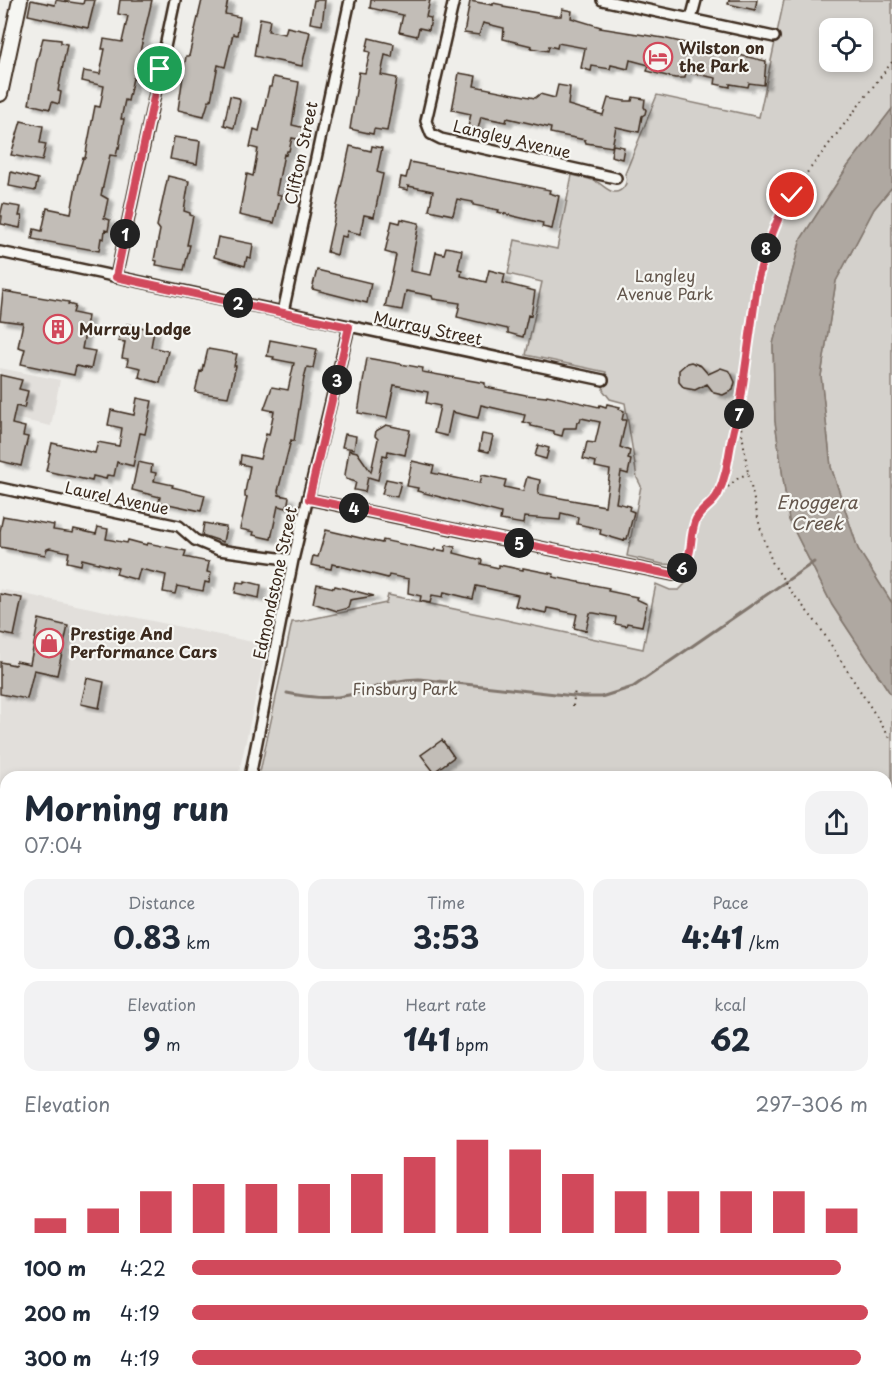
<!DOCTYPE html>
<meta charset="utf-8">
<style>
body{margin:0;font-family:"Playpen Sans",sans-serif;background:#f2f2f3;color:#1f2937;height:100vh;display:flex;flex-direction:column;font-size:22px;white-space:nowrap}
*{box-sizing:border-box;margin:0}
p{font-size:20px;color:#747a83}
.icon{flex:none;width:33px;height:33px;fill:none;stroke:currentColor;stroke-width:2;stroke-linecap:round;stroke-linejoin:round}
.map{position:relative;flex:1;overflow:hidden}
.side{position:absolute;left:0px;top:771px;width:892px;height:621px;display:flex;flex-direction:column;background:#fff;border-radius:18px 18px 0 0;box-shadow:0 3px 9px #0003}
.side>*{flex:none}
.fabs{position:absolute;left:819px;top:18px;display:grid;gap:12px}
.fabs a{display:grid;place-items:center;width:54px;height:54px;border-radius:12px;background:#fff;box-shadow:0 3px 9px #0003;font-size:30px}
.pin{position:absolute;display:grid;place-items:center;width:51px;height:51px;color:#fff;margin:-26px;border:3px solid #fff;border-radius:50%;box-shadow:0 2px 6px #0007}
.km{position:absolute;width:30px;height:30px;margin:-15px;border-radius:50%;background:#222;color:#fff;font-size:16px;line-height:30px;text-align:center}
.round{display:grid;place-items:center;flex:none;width:63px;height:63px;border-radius:18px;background:#f2f2f3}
.head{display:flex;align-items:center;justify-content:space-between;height:102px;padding:0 24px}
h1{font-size:33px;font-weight:700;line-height:45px}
.figures{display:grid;grid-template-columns:repeat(3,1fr);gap:9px;height:102px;padding:6px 24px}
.figures div{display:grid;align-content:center;border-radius:15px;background:#f2f2f3;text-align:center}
.figures b{font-size:30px;font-weight:700}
.figures small{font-size:16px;font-weight:400}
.figures p{font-size:16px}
.chart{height:168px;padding:12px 24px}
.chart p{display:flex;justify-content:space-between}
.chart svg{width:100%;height:108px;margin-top:6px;stroke:#d1495b;stroke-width:6}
ul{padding:0 24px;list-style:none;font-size:20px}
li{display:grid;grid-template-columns:96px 72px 1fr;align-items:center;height:45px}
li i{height:15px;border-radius:8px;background:#d1495b}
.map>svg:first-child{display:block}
</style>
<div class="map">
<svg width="892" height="1392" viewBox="0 0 892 1392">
<defs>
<filter id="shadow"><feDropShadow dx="6" dy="4" stdDeviation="1.5" flood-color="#0004"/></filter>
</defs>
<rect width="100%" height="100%" fill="#efeeea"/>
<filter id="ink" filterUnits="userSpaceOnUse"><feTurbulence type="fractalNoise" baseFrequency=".0167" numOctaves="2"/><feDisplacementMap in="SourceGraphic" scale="12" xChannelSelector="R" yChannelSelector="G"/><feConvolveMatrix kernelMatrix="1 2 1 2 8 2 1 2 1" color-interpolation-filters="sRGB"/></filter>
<g filter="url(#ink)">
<path fill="#e2dfdb" d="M31 0H97L91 30 27 16Z
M0 368 60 380 51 426 0 415Z
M0 589 267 645 238 777H6V841L0 839Z
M892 1375V1392H859L871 1386H886L887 1378Z"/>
<path fill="#d4d1cc" stroke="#887e75" stroke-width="1.5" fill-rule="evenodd" d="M784 0H892V109L848 166 801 239 773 344 775 421 789 520 832 605 892 696V1020L886 1019V777H259L292 622H297L386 603 388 595 643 649 656 584 670 590H679L686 583 687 574 679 565 662 564 627 556 641 486 637 478 625 403 610 399 603 390 606 372 526 355 542 282 508 274 515 240 557 249 572 175C580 177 588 178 595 181 604 184 613 200 624 187 627 183 627 178 625 174L657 95 759 117ZM830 28H862V62H830Z
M892 187V603L858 549 831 467 821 376 836 281 874 209Z
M0 861 6 862V1284L0 1283Z
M886 1049 892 1050V1264L887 1267Z
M892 1298V1375L887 1378 886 1300Z
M211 1386H689L686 1392H210Z
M714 1386H871L859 1392H710Z"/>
<path fill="#afa8a1" stroke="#81766d" stroke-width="1.5" d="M892 109V187L874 209 836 281 821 376 831 467 858 549 892 603V696L832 605 789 520 775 421 773 344 801 239 848 166Z
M892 1264V1298L887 1300V1267Z
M689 1386H714L710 1392H686Z"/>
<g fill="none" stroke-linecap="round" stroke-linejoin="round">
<path stroke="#81766d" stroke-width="3" d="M287 693C308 697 328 700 349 695 373 689 393 679 419 679L583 697H601L633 687 814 562"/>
</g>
<path fill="#c2bdb7" stroke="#3b2a1e" stroke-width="1.5" filter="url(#shadow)" d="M31 0 55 5 56 0 83 4 84 0H95L88 28 28 15Z
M120 0H152L136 69H138L136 79 133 78 128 101 125 100 121 119H124L119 148 118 147 116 156 110 155 101 195 108 199 104 218 110 220 108 231 105 230 104 239 101 238 99 251 32 239 34 229 42 231 47 208 71 213 78 174 83 158H85L95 106 100 107 104 86 82 81 84 71 100 74 105 49H102L104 39 122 42 128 16 118 14Z
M202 0H228L225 14 240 17 237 35 233 34 225 67 218 65 211 100H209L204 116 178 110 186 56H189Z
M314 0H325L322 25 310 23Z
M371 0H430L426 17 431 18 429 30 419 28 417 36 399 32 403 15 370 8Z
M729 0H757L755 10 728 4Z
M470 1 493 5V3L503 5V7L555 16H561L562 9 572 11 571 18 601 27 600 28 663 38 766 61 764 85 749 83 748 87 730 84V87L715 84 716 78 686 72 685 78H675L647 71 649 65 630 60 628 69 611 65 610 69 592 66 591 71 581 68 585 48 558 43 557 48 549 46 548 51 531 48 532 46 503 39 504 28 483 23 479 35 464 33Z
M260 18 270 20 268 31 285 34 287 27 310 32 302 66 254 56Z
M43 38 61 40V43L67 44 58 91 61 92 59 104 52 102 50 109 29 104 36 64Z
M369 38 394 44 392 57 385 55 381 75 397 78 387 131 374 129 373 134 350 129 359 72 365 73 370 52 366 51Z
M459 73 476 76 474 86 535 98 540 94 555 98 558 85 570 87 568 105 603 115 608 98 625 101H632L633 97 645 99 644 107 646 110 645 114 642 116 639 132 616 127 612 147 586 143 585 140 550 133 551 128 507 118 506 122 481 117 478 129 468 127 471 114 452 110Z
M273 77 299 82 292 125 305 128 302 140 292 138 289 151H287L286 155 284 154 276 194 281 195 274 223 239 215 247 174 253 176 258 149 250 147 254 129 259 131 269 87H271Z
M230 96 239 98 240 101 234 128 224 125Z
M21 121 43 126 40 143 46 144 42 161 11 155Z
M174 137 200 141 197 164 170 159Z
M613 145 624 147 622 159 611 156Z
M350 146 371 151 372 146 382 148 377 172 383 174 374 217 364 215 360 234 347 231 346 237 341 236 337 255 327 252Z
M410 162 550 190 549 193 559 196 552 229 542 227 543 223 513 216 498 212 499 210 473 205V202L457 199 453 215 429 210 433 191 408 186V190L399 188 401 177 406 178Z
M11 172 38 179 35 191 9 186Z
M168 176 189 181 184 211 190 213V215L193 216 187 245H190L184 270 156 265 157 261 154 260 160 230 157 226Z
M3 204 21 207 19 216H22L20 228 1 224 2 216H0Z
M401 219 419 223 410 271 431 275 436 252 444 254 446 247 462 250 458 269 462 270 461 276 486 282 489 270 505 274 503 283 535 291 531 316 528 315 523 337 508 333V329L457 317 460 303 433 299 432 296 406 291 402 310 385 307 396 255 385 252 392 221 400 223Z
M218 237 253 244 251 258 247 257 245 266 214 257Z
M317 270 371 283 367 303 312 289Z
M3 291 69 302 68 304 75 306 73 313 88 316 82 349 95 351 91 369 76 366 74 375 21 364 25 349 18 347 23 323 0 320Z
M127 324 154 330 151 347 168 351 160 383 139 377 141 368 127 365 128 359 122 358 125 342 118 341 120 332 125 333Z
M270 340 317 349 313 368 307 367 304 378 294 441 291 440 278 491 279 495 289 497 287 508 278 506 271 539 253 535 254 532 240 529 247 497H245V492L250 466 240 464 241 455 260 459 266 434 269 435 274 411 264 409 272 387 288 390 294 363 273 359 274 357 267 356Z
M208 349 237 354 234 366H236L228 397 195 392 200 371 202 372 203 365 204 366Z
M367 358 423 368 422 372 485 383V387L526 395 546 397 547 395 599 407 600 405 606 407 607 404 620 407 619 409 624 411 622 420H626L620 447 630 451 628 459 631 460 628 474 621 472 616 503 630 506 629 510 634 512 627 539H625L624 541 600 534 601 529 577 524 578 517 561 513 560 520 524 517 523 524 500 520 501 513 417 491 418 488 407 486 412 461 434 466 432 473 480 483 482 475 506 480 504 487 523 491 527 477 540 480 538 494 605 506 610 470 595 467 596 462 583 459 587 442 595 443 600 422 581 418 580 422H577L576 428H564L562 436 554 434V431L531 426V424L523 422 525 415 481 405 478 418 452 412 447 436 434 433 440 406 426 403 428 392 394 385 387 418 358 413Z
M691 362 701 366 708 374 721 368 730 371 735 382 733 390 723 395 714 393 707 384 695 390 684 388 679 382V370L687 363Z
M0 375 22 380 19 389 28 391 24 408 16 406 12 424 25 427 23 436 28 437 21 466 0 461Z
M137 398 152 401 145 434 140 433 133 466 117 462 114 476 107 475 106 479 93 476 92 481 46 471 52 443 95 453 98 442 119 446 122 428 108 425 111 410 134 415Z
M386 425 410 430 405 455 388 451 387 456 383 455 378 480 368 477 365 492 354 490 356 482 346 479 345 475 349 450 357 452 371 472 378 439 375 436 376 431Z
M345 434 356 436 354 449 342 447Z
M482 434 493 436 489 452 479 450Z
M538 445 549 448 546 459 535 456Z
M138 462 152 465 151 472 156 473 154 481 173 485 172 487 205 495 201 511 159 502 160 497 132 490Z
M386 479 401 482 397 497 382 494Z
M3 516 54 525 53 530 73 533 74 529 96 534 98 527 108 529 106 539 127 543 128 540 147 545 148 543 186 551 184 557 209 562 207 572 211 573 209 583 205 582 203 591 177 586 175 594 163 592 166 575 140 569 137 580 134 579 116 574 118 568 82 559 81 565 67 562 69 552 50 548 47 549 45 555 0 547V531Z
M204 523 226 527 223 542 202 535Z
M326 530 382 543 383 540 434 551 435 549 445 551 446 545 455 547 454 553 482 560 481 564 499 568V565L523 570V568L554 574 553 577 609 588 608 591 637 597 636 599 647 604 642 626 627 623 626 626 615 624 616 617 594 613H590L586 631 574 628 577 614 547 608 546 613 515 606 518 595 476 586 473 599 444 592 443 597 432 595 430 603 420 601 421 596 408 593 409 579 389 575 388 578 332 564 331 569 311 565 313 556 318 557Z
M245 581 261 585 259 598 235 593 237 582 245 583Z
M317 584 334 588 335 586 374 596 350 600 348 608 337 611 313 603Z
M0 594 22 598 14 636 0 633Z
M39 619 68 626 57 675 34 670 27 699 0 694V662L15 665 16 661 30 664Z
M87 678 104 682 99 708 81 704Z
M442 740 454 757 434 772 421 755Z"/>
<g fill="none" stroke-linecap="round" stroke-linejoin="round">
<g stroke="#3b2a1e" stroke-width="14">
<path id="minor" d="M454 0 426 121 431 134 441 139 616 178
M602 0 774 37
M691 19 696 0
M0 252 603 380
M116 277 175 0
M283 312 350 0
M0 488 179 526 195 540 219 550 293 560
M308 499 673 575
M250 777 293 560 349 327
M0 850 6 852
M886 1028 892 1029
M117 1392 118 1386"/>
</g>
<g stroke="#3b2a1e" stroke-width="18">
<path id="secondary" d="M0 94 20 0"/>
</g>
<path stroke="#3b2a1e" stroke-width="2" stroke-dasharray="1.5 4.5" stroke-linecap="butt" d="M892 62 803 178 779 217 766 249 758 278 739 413 748 473 760 527 772 562 790 590 819 626 892 741
M719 495 737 479 748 473
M680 570C694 559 690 539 695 523 699 510 712 506 718 495 731 469 728 440 738 414
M573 706 575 689
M886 1225 892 1223
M886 1362 892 1359
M744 1386 749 1392
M645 1392 647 1386
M826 1392 839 1386"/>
<use href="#minor" stroke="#f6f6f2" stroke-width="9"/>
<use href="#secondary" stroke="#f6f6f2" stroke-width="14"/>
</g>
</g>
<g fill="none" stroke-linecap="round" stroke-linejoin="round" filter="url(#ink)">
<g stroke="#fff" stroke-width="12">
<path id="route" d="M160 69 116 277 349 327 309 499 673 575C697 556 687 547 695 522 699 510 713 505 718 494 731 467 728 440 739 413L758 278 766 249 779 217 792 195"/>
</g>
<use href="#route" stroke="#d1495b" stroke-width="8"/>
</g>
<defs>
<g id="hotel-ring" transform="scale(1.5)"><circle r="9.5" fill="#f6f6f2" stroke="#d1495b" stroke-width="1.5"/><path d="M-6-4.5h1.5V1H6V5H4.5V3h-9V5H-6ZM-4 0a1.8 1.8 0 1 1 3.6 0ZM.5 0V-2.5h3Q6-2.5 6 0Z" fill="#d1495b"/></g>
<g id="building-ring" transform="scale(1.5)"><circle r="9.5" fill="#f6f6f2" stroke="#d1495b" stroke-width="1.5"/><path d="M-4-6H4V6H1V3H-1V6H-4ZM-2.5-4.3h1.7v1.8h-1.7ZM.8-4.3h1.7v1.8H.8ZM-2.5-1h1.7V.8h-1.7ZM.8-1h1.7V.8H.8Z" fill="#d1495b"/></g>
<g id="shop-ring" transform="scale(1.5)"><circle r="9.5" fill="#f6f6f2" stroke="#d1495b" stroke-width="1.5"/><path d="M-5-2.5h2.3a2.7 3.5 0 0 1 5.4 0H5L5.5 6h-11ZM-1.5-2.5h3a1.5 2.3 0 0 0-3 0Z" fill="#d1495b"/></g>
</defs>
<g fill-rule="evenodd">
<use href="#hotel-ring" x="658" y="57"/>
<use href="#building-ring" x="58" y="329"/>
<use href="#shop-ring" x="49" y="643"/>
</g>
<g text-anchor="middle" stroke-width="4.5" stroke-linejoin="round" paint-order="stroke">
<g font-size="16" font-weight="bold" fill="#3b2a1e" stroke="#f6f6f2" text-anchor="start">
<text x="679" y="54">Wilston on<tspan x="679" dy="18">the Park</tspan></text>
<text x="79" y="335">Murray Lodge</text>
<text x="70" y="640">Prestige And<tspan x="70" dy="18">Performance Cars</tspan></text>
</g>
<g font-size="16" fill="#3b2a1e" stroke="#f6f6f2">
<text transform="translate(512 139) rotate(13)" y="6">Langley Avenue</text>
<text transform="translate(301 153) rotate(-78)" y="6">Clifton Street</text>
<text transform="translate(428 328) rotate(12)" y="6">Murray Street</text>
<text transform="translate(117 498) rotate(12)" y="6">Laurel Avenue</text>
<text transform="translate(275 583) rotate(-78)" y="6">Edmondstone Street</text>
</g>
<g font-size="16" fill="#61544a" stroke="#f6f6f2">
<text x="665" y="282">Langley<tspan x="665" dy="18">Avenue Park</tspan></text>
<text x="405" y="695">Finsbury Park</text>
</g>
<g font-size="18" font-style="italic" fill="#64564c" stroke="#f6f6f2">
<text x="817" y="509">Enoggera<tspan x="817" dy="21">Creek</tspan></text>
</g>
</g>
</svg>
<div class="fabs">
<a><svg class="icon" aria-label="locate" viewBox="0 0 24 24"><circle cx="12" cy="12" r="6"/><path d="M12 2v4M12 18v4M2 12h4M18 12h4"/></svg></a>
</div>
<div class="pin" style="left:160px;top:69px;background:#1e9e55"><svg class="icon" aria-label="arrive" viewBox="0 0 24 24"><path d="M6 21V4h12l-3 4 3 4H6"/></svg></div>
<div class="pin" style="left:792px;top:195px;background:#d93025"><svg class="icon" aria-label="check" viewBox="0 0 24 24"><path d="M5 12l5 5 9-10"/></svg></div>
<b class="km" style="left:125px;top:234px">1</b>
<b class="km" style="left:238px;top:303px">2</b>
<b class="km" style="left:337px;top:380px">3</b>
<b class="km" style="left:354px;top:508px">4</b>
<b class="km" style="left:519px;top:543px">5</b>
<b class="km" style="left:682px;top:568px">6</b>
<b class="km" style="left:739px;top:414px">7</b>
<b class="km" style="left:766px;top:248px">8</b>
<section class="side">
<div class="head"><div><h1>Morning run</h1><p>07:04</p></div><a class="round"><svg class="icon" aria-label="share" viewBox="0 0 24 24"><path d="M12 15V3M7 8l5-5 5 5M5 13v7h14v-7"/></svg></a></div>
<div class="figures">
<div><p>Distance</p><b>0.83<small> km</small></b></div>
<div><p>Time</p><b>3:53</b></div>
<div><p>Pace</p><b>4:41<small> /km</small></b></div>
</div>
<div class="figures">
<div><p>Elevation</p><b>9<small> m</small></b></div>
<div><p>Heart rate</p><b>141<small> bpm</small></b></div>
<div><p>kcal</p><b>62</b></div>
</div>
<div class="chart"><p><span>Elevation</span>297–306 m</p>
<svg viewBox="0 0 160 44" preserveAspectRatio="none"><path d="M5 44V38M15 44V34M25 44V27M35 44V24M45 44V24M55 44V24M65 44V20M75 44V13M85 44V6M95 44V10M105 44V20M115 44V27M125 44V27M135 44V27M145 44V27M155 44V34"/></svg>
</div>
<ul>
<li><b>100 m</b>4:22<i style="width:96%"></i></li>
<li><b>200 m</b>4:19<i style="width:100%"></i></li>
<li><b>300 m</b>4:19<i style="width:99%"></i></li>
</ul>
</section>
</div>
